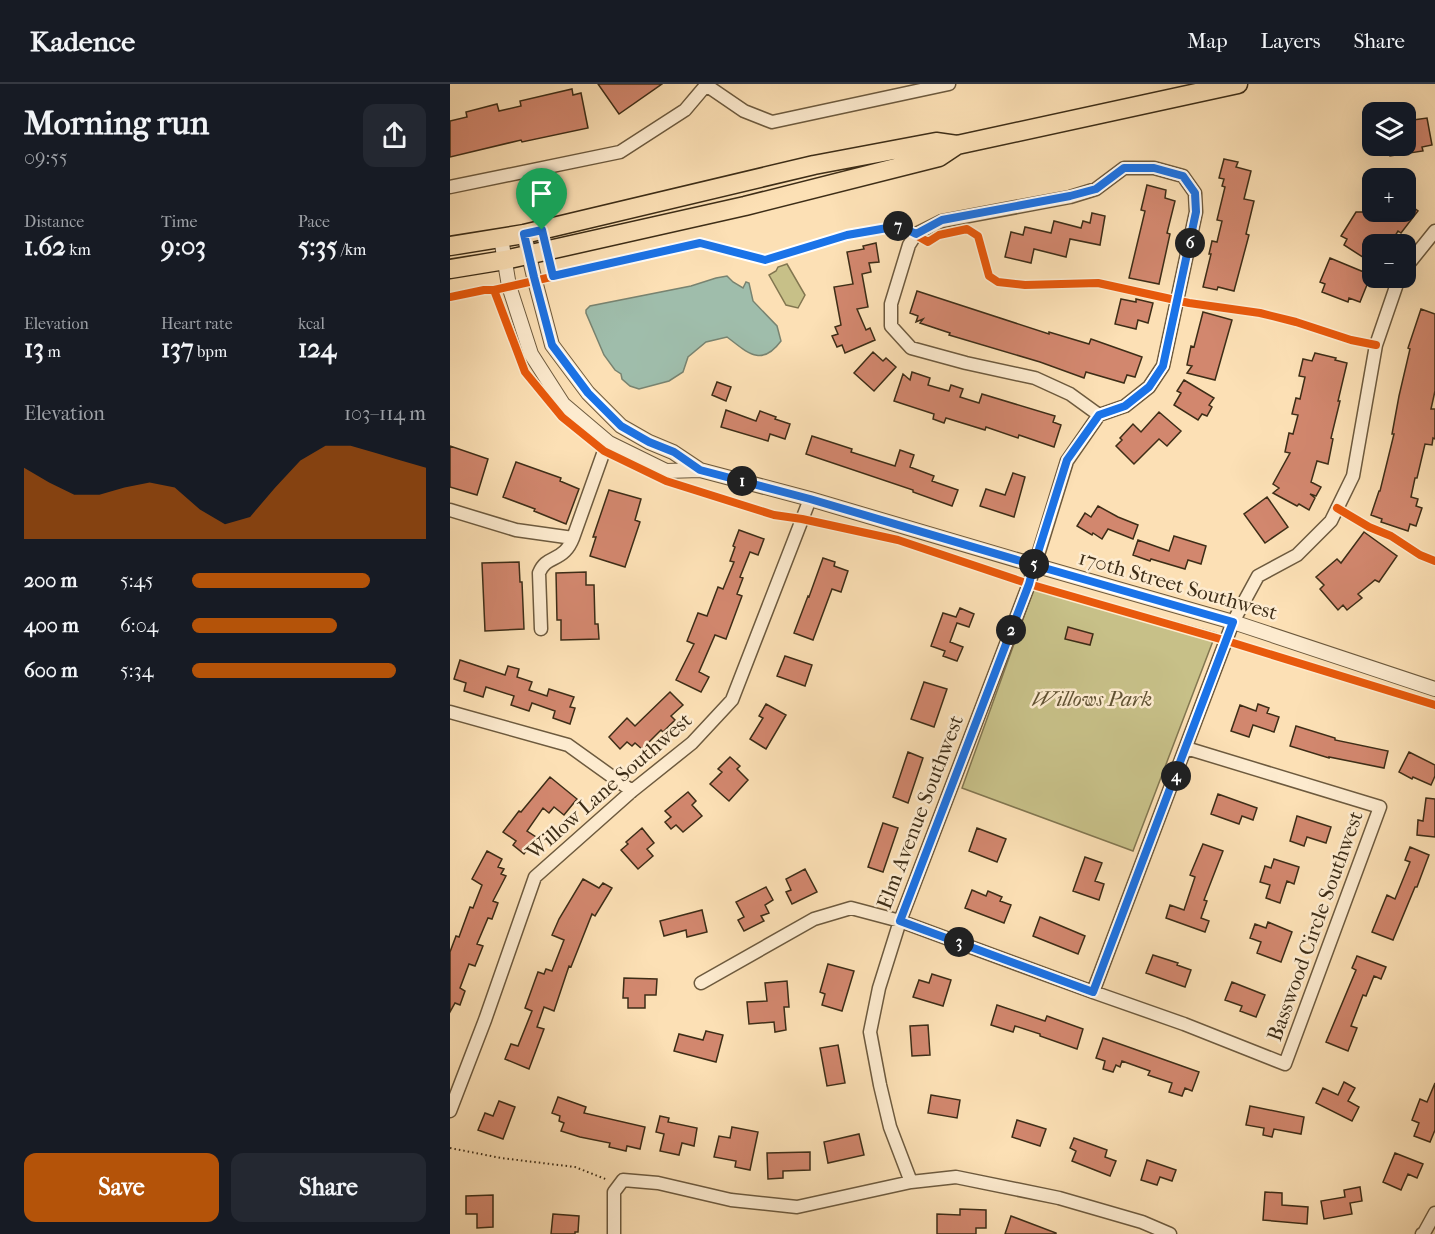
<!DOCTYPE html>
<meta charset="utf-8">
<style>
body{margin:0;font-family:"IM FELL French Canon",serif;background:#242831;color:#f1f3f6;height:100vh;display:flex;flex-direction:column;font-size:22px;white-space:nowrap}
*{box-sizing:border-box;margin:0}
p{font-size:20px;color:#9ea1a6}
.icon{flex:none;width:33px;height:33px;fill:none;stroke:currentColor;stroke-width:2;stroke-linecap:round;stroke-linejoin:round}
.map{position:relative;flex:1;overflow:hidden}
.side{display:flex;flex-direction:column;background:#171b24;width:450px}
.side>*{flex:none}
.controls{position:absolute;left:912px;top:18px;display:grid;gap:12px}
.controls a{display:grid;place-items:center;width:54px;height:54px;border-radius:12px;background:#171b24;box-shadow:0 6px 24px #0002;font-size:30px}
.pin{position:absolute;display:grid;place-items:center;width:51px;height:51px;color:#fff;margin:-62px -26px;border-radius:50% 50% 50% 0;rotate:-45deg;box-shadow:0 0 6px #0007}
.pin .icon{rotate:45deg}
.km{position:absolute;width:30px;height:30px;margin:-15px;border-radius:50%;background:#222;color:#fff;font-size:16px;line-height:30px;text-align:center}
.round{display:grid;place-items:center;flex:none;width:63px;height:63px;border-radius:12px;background:#242831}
.headline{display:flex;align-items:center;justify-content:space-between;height:102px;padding:0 24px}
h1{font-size:33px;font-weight:700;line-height:45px}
.figures{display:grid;grid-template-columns:repeat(3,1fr);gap:9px;height:102px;padding:6px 24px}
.figures div{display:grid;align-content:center}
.figures b{font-size:26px;font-weight:700}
.figures small{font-size:16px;font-weight:400}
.figures p{font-size:16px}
.chart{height:168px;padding:12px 24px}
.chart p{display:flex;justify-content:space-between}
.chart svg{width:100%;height:108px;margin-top:6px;fill:#b45309;opacity:.7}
.primary-button{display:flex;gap:12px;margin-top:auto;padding:12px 24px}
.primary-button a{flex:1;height:69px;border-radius:12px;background:#b45309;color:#fff;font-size:24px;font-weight:700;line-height:69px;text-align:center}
.primary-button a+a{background:#242831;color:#f1f3f6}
ul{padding:0 24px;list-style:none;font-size:20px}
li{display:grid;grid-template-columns:96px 72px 1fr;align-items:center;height:45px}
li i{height:15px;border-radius:8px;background:#b45309}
header{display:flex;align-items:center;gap:36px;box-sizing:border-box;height:84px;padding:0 30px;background:#171b24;border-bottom:2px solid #363941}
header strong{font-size:28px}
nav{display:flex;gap:33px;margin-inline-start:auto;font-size:21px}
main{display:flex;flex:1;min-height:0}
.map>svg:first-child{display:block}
</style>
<header>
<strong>Kadence</strong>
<nav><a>Map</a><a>Layers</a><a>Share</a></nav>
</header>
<main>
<section class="side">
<div class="headline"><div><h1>Morning run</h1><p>09:55</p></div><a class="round"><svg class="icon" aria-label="share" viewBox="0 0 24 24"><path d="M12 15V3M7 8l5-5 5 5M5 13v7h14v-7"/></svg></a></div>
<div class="figures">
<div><p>Distance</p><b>1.62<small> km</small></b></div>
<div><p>Time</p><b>9:03</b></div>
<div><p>Pace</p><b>5:35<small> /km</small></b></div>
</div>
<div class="figures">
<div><p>Elevation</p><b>13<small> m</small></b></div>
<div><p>Heart rate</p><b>137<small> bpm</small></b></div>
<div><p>kcal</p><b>124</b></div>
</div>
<div class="chart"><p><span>Elevation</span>103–114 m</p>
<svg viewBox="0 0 160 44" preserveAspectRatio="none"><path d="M0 44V15L10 21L20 26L30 26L40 23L50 21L60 23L70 32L80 38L90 35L100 23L110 12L120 6L130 6L140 9L150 12L160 15V44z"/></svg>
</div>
<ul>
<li><b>200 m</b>5:45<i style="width:76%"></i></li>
<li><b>400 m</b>6:04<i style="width:62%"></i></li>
<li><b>600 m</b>5:34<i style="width:87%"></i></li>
</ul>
<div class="primary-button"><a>Save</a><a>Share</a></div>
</section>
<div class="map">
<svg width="985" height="1150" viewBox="0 0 985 1150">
<rect width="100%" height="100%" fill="#fce0b5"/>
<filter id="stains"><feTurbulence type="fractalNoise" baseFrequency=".00333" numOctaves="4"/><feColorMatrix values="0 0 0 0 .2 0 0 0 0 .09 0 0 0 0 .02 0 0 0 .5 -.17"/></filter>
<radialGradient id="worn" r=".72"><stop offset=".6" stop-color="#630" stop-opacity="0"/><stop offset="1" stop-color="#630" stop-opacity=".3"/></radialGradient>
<path fill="#c7c088" stroke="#827650" stroke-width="1.5" d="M337 180 355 211 348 224 336 221 319 191 326 187 328 183Z
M586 499 766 549 683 767 512 704Z"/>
<path fill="#9fbdab" stroke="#788370" stroke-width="1.5" d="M277 192 283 198 293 204 296 198 299 199 303 217 327 242 331 257C311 284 297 268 277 253L256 258 238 273 233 288 219 297 189 305 180 302 172 295 171 290 165 286 154 271 136 229V226L140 222 241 202 266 194Z"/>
<path fill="#d2876e" stroke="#3d2d17" stroke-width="1.5" d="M148 0H212L169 30Z
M122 5 123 11 131 9 138 44 72 58 71 56 0 73V37L17 33 16 28 47 20 49 27 71 22 70 17Z
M977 34 982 61 972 63 973 67 940 72 938 62H956V37Z
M774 75 788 78 786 83 801 87 794 115 804 117 796 150 799 151 784 207 768 203 767 206 753 203 761 170H759L762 157 767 158 772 137 767 136 775 103 772 102 774 95 769 94Z
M697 101 716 106 715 114 725 117 717 149 720 150 709 200 679 194 695 127 691 126Z
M922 118V128H956V118L968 127 951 149 948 147 940 160H922V179L894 161 897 155 891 152 906 128H915Z
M642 129 655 132 650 161 620 155 616 173 584 165 581 179 555 173 561 148 573 151 575 143 601 149 604 137 631 144 633 137 640 139Z
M426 159 429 178 419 179 421 188 412 190 418 223 407 225 416 246 420 244 425 256 395 269 392 261 387 263 382 252 388 250 385 243 391 241 384 203 403 200 397 168 414 165 413 162Z
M880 174 921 191 910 218 899 214 898 218 872 208 875 200 870 198Z
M467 207 599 250V248L639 260 641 255 692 273 685 293 677 291 674 299 636 288 634 294 590 278 499 251 500 249 470 239 473 235 466 238 468 232 460 229Z
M671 215 686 218V215L703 219 698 239 688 236 686 245 665 240Z
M971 225 985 230V307L981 325H985V355L983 354 982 361 975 360 967 394H965L961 413 968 415 966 422 972 424 966 442 960 440 958 447 931 438 932 435 921 431 929 407H930L944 350H942L949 312 960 265 958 264Z
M753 228 782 236 765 296 737 289 742 282 737 281 741 262 744 263Z
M423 268 433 277 436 274 446 283 424 307 404 289Z
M865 269 886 274 885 276 897 279 888 317H890L881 354 883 355 878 380 867 377 861 398 871 403 866 412 860 410 865 414 859 426 849 420 847 422 823 409 829 404 823 400 840 369 835 368 839 349 843 350 848 331 842 330 846 314 850 315 855 293 849 292 853 275 862 277Z
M462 288 480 294 478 301 499 307 501 301 513 305 510 313 529 319 532 310 605 332 603 338 611 341 604 363 569 351 568 354 536 343 535 346 496 334 494 339 483 335 484 330 444 317 453 290 460 296Z
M734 296 764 314 759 321 762 323 757 332 752 330 748 336 724 321 731 309 727 307Z
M267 298 281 303 276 317 262 311Z
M276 326 306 337 310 327 326 333 325 335 340 340 335 355 320 350 318 357 271 343Z
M709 328 731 347 717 362 709 355 684 380 666 362 672 356 670 354 683 340 691 348Z
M362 352 402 365 401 368 445 382 450 366 464 371 460 383 484 392 482 397 508 406 502 422 463 408V406L356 370Z
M0 362 38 375 27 411 0 403Z
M66 378 111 394 110 397 129 405 116 440 84 427 85 425 53 413Z
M563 389 575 393 564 433 530 422 536 405 555 411Z
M159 406 191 415 185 436 190 438 175 483 140 472 146 453H143Z
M817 413 838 443 815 459 794 430Z
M648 422 668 433 688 441 683 455 658 445 652 455 643 449 642 451 627 442 635 429 641 433Z
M289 446 314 455 308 471 300 468 290 493 293 494 287 510 292 512 276 555 265 551 249 588 259 593 251 608 226 596 244 560 237 557 248 529 257 532 268 503 273 505 284 478 280 477 285 463 283 462Z
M914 448 947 472 929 498 925 496 908 510 912 514 897 526 893 521 888 526 870 505 874 501 866 493 887 475 891 479Z
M724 452 756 462 751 480 738 476 735 485 701 475 700 477 683 471 688 456 719 467Z
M373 474 385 478 384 482 398 487 391 508 382 505 363 556 344 549 358 512 359 513Z
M69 478 70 498H72L74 545 35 547 32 479Z
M136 488V501H144L145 540H148L149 555 111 556V536H107L106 489Z
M510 524 524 530 519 543 507 539 500 558 513 563 507 577 493 572 495 567 481 562 493 529 506 533Z
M618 543 643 550 640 561 615 555Z
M335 572 362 581 355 602 327 592Z
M10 576 55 591 58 582 69 585 67 593 82 598 79 606 97 612 99 605 124 613 120 623 125 624 120 640 103 634 105 627 82 619 79 627 61 621 64 612 36 603 33 613 14 607 16 599 4 595Z
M474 598 497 605 484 643 461 635Z
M220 608 233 621 221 632 225 636 213 648 211 646 192 665 185 659 182 662 177 658 170 665 159 653 177 634 185 642Z
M316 620 336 631 316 665 300 655 313 634 309 632Z
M808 620 819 624 817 629 829 633 824 648 803 641 799 653 781 647 790 621 806 627Z
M846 642 885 654V656L938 667 934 684 879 673V674L840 662Z
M458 668 473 674 458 719 443 713Z
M959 668 985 681V692L981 701 963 693 962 695 949 688Z
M280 673 290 682 287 685 298 696 279 717 260 700 272 688 268 685Z
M100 693 127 715 114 731 104 723 99 729 93 724 77 747 86 753 74 770 63 761 66 757 53 748 69 727 71 728Z
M238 708 246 717 242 721 252 732 233 748 226 741 221 745 215 738 221 733 215 727Z
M768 710 807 724 803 736 792 732 789 740 761 730Z
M976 714 985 715V753L967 751 968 736 973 737Z
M847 732 881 743 876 759 857 753 854 762 840 757Z
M433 739 448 744 433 788 418 783Z
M192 744 204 759 197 765 203 772 188 785 171 766 178 760 176 758Z
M527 744 556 755 547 778 519 767Z
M753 760 773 767 754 816 757 817 751 834 759 837 755 848 716 834 720 821 734 826 745 793 740 791Z
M960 763 979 771 967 803H965L943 856 922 848 937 811 945 815 960 778 955 776Z
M37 767 52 775 48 783 54 785 51 790 56 792 43 817 48 819 42 835 38 834 27 860 33 862 25 882 19 880 10 904 15 907 10 921 5 919 0 928V868L6 852 9 853 20 823 23 824 32 801 22 795Z
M635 773 652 779 645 797 654 800 649 816 623 807Z
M824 775 849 783 844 800 837 797 830 819 816 814 820 801 810 798 815 782 821 784Z
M355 785 367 808 342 820 336 808 341 806 336 795Z
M133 795 149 804 153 799 162 804 145 832 142 830 121 883 119 882 104 927 94 923 87 943 94 945 79 985 55 975 61 960 68 962 82 927 75 924 88 888 94 890 96 885 102 887 114 856 102 851 109 835Z
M316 803 323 816 315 821 319 829 311 832 314 837 294 847 288 836 294 833 286 818Z
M522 806 536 812 538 807 552 813 550 817 561 821 554 839 515 824Z
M252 826 257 848 237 853 236 846 214 852 210 837Z
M590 833 635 852 628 870 583 852Z
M818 838 842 848 831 878 807 869 811 858 800 854 805 840 816 844Z
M703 871 728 879 727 881 741 886 735 903 696 889Z
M907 872 936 883 931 895 924 892 916 912 913 911 901 942 907 944 898 967 876 958 906 886 902 884Z
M378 880 404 887 392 927 372 921 375 910 370 908Z
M482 890 501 896 493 922 463 913 469 896 479 899Z
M174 894 207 895 206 911H195V924H178V914H173Z
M337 897 339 923H334L336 946 325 948 324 938 299 940 297 918 317 917 315 899Z
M782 898 815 911 806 933 790 927 792 922 775 916Z
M547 921 595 937 597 932 633 945 627 965 590 952V950L565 942 563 948 541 941Z
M478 941 480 971 462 972 460 942Z
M256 947 273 951 266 978 224 967 229 950 253 956Z
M653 954 749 988 742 1007 735 1004 732 1012 719 1008 722 999 698 991 700 987 672 977 670 983 666 981 663 988 653 985 655 977 646 974Z
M388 961 395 999 377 1002 370 964Z
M894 998 905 1004 898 1017 909 1023 902 1037 866 1019 873 1004 888 1011Z
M985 999V1046L980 1058 964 1052 969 1039 962 1036 970 1015 977 1018Z
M481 1011 510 1016 507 1034 478 1029Z
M108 1013 136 1023 134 1029 195 1043 190 1065 177 1062 176 1067 159 1063 160 1059 130 1053 111 1047 114 1039 109 1037 110 1032 102 1029Z
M49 1017 65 1023 53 1055 28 1046 35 1029 43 1032Z
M800 1022 854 1033 851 1050 824 1045 822 1053 813 1051 814 1044 796 1041Z
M210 1032 219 1034 218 1038 247 1044 244 1062 232 1059 229 1071 210 1067 214 1050 206 1048Z
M567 1036 596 1045 590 1062 562 1053Z
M282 1043 308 1048 300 1086 285 1083 286 1077 264 1073 269 1052 280 1054Z
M409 1050 414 1071 378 1079 374 1058Z
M624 1054 657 1066 655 1073 666 1077 660 1092 622 1077 626 1067 620 1064Z
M360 1068V1086L333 1087V1094L318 1095 317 1069Z
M945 1069 973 1080 967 1094 958 1090 951 1106 933 1098Z
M697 1076 726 1086 722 1097 710 1093 707 1101 691 1096Z
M910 1103 912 1117 900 1119 902 1130 874 1135 871 1117 895 1113 894 1106Z
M815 1108 832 1109V1121L858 1123 857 1140 813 1136Z
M43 1111V1143L27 1144V1130H16V1112Z
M510 1125 536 1126V1144H526V1150H487V1130L510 1131Z
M103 1130 129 1132 128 1148H125V1150H101Z
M561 1132 606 1149V1150H555Z"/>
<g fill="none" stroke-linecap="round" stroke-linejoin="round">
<g stroke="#6d5a3e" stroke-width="15">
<path id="minor" d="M256 1 294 27 322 38 499 0
M674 84H704L733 92 745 109 746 128 713 282 699 303 675 322 649 331 620 310 585 294 516 279 461 264 441 242V220L459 161 466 150 492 137 620 113 646 105Z
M0 103 170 68 235 26 257 0
M956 183 985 147
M0 426 66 446 123 454 154 367 159 359
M91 545 89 489C95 474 105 477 115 467 119 463 121 459 123 454
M0 628 118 661 182 707
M251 899 364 835 401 824 450 837 643 908 734 940 835 980 930 723 736 664
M643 908 783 538 808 492 847 471 881 437 903 392 926 261 949 194
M0 1027 35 936 85 793 182 707 242 659 282 616 360 415
M461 1098 440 1043 430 1001 420 948 429 904 450 837 579 500 617 377 649 331
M164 1150V1108L173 1096 208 1099 281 1116 347 1123 461 1098 506 1093 609 1114 692 1138 720 1150
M972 1150 974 1149 985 1129"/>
</g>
<g stroke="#6d5a3e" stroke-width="16">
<path id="tertiary" d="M74 150 84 193 102 261 138 309 171 342 199 358 223 368 250 386
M51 154 59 202 81 270 113 320 159 359 216 387 250 386 360 415 584 481 783 538 985 605"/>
</g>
<g stroke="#3d2d17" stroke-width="21">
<path id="primary" d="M0 162 74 150 364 81 486 58 507 61 788 0
M0 185 55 176 295 122 489 73 507 61"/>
</g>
<path stroke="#3d2d17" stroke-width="2" stroke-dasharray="1.5 3" stroke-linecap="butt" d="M0 1064 51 1074 125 1083 158 1096"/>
<use href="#minor" stroke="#fdebcf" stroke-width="12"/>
<use href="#tertiary" stroke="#fdebcf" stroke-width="14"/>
<use href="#primary" stroke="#fce0b5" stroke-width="18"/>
<g stroke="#fdebcf" stroke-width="11">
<path id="cycleway" d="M44 206 250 159 315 176 397 151 443 143 450 142 478 158 489 151 517 145 528 152 539 192 548 198 575 201 648 199 739 219 810 229 846 238 901 256 926 261
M0 213 34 206H44L75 288 112 333 154 367 216 397 324 431 352 435 448 456 579 500 777 557 985 621
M887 424 919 443 941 452 970 471 985 477"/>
</g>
<use href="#cycleway" stroke="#e8590c" stroke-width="8"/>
</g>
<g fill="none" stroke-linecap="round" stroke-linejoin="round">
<g stroke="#fff" stroke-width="12">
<path id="route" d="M92 146 74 150 84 193 102 261 138 309 171 342 199 358 224 368 250 386 360 415 584 481 579 500 450 837 643 908 783 538 584 481 617 376 649 331 675 322 699 303 713 282 746 128 745 109 733 92 704 84H674L646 105 620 112 492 136 466 150 450 142 443 143 397 151 315 176 250 159 103 192 92 146"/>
</g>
<use href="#route" stroke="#1a73e8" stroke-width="8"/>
</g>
<g text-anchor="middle" stroke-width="5" stroke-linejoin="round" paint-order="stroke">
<g font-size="21" fill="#3d2d17" stroke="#fdebcf">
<text transform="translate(728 501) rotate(16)" y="7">170th Street Southwest</text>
<text transform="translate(159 702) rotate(-41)" y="7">Willow Lane Southwest</text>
<text transform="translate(470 728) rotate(-69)" y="7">Elm Avenue Southwest</text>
<text transform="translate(865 842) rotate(-70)" y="7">Basswood Circle Southwest</text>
</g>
<g font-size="21" font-style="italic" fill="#605233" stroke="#fdebcf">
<text x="642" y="622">Willows Park</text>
</g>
</g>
<rect width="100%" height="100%" filter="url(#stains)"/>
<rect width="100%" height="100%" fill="url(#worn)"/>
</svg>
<div class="controls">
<a><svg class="icon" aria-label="layers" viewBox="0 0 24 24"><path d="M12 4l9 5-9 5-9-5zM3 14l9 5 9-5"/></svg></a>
<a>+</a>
<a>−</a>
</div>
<div class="pin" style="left:92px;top:146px;background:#1e9e55"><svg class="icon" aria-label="arrive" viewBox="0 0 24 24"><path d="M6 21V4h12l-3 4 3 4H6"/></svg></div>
<b class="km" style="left:292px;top:397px">1</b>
<b class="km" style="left:561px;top:546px">2</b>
<b class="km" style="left:509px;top:858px">3</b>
<b class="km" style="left:726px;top:692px">4</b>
<b class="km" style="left:584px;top:480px">5</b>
<b class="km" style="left:740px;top:159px">6</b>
<b class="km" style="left:448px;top:142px">7</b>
</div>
</main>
